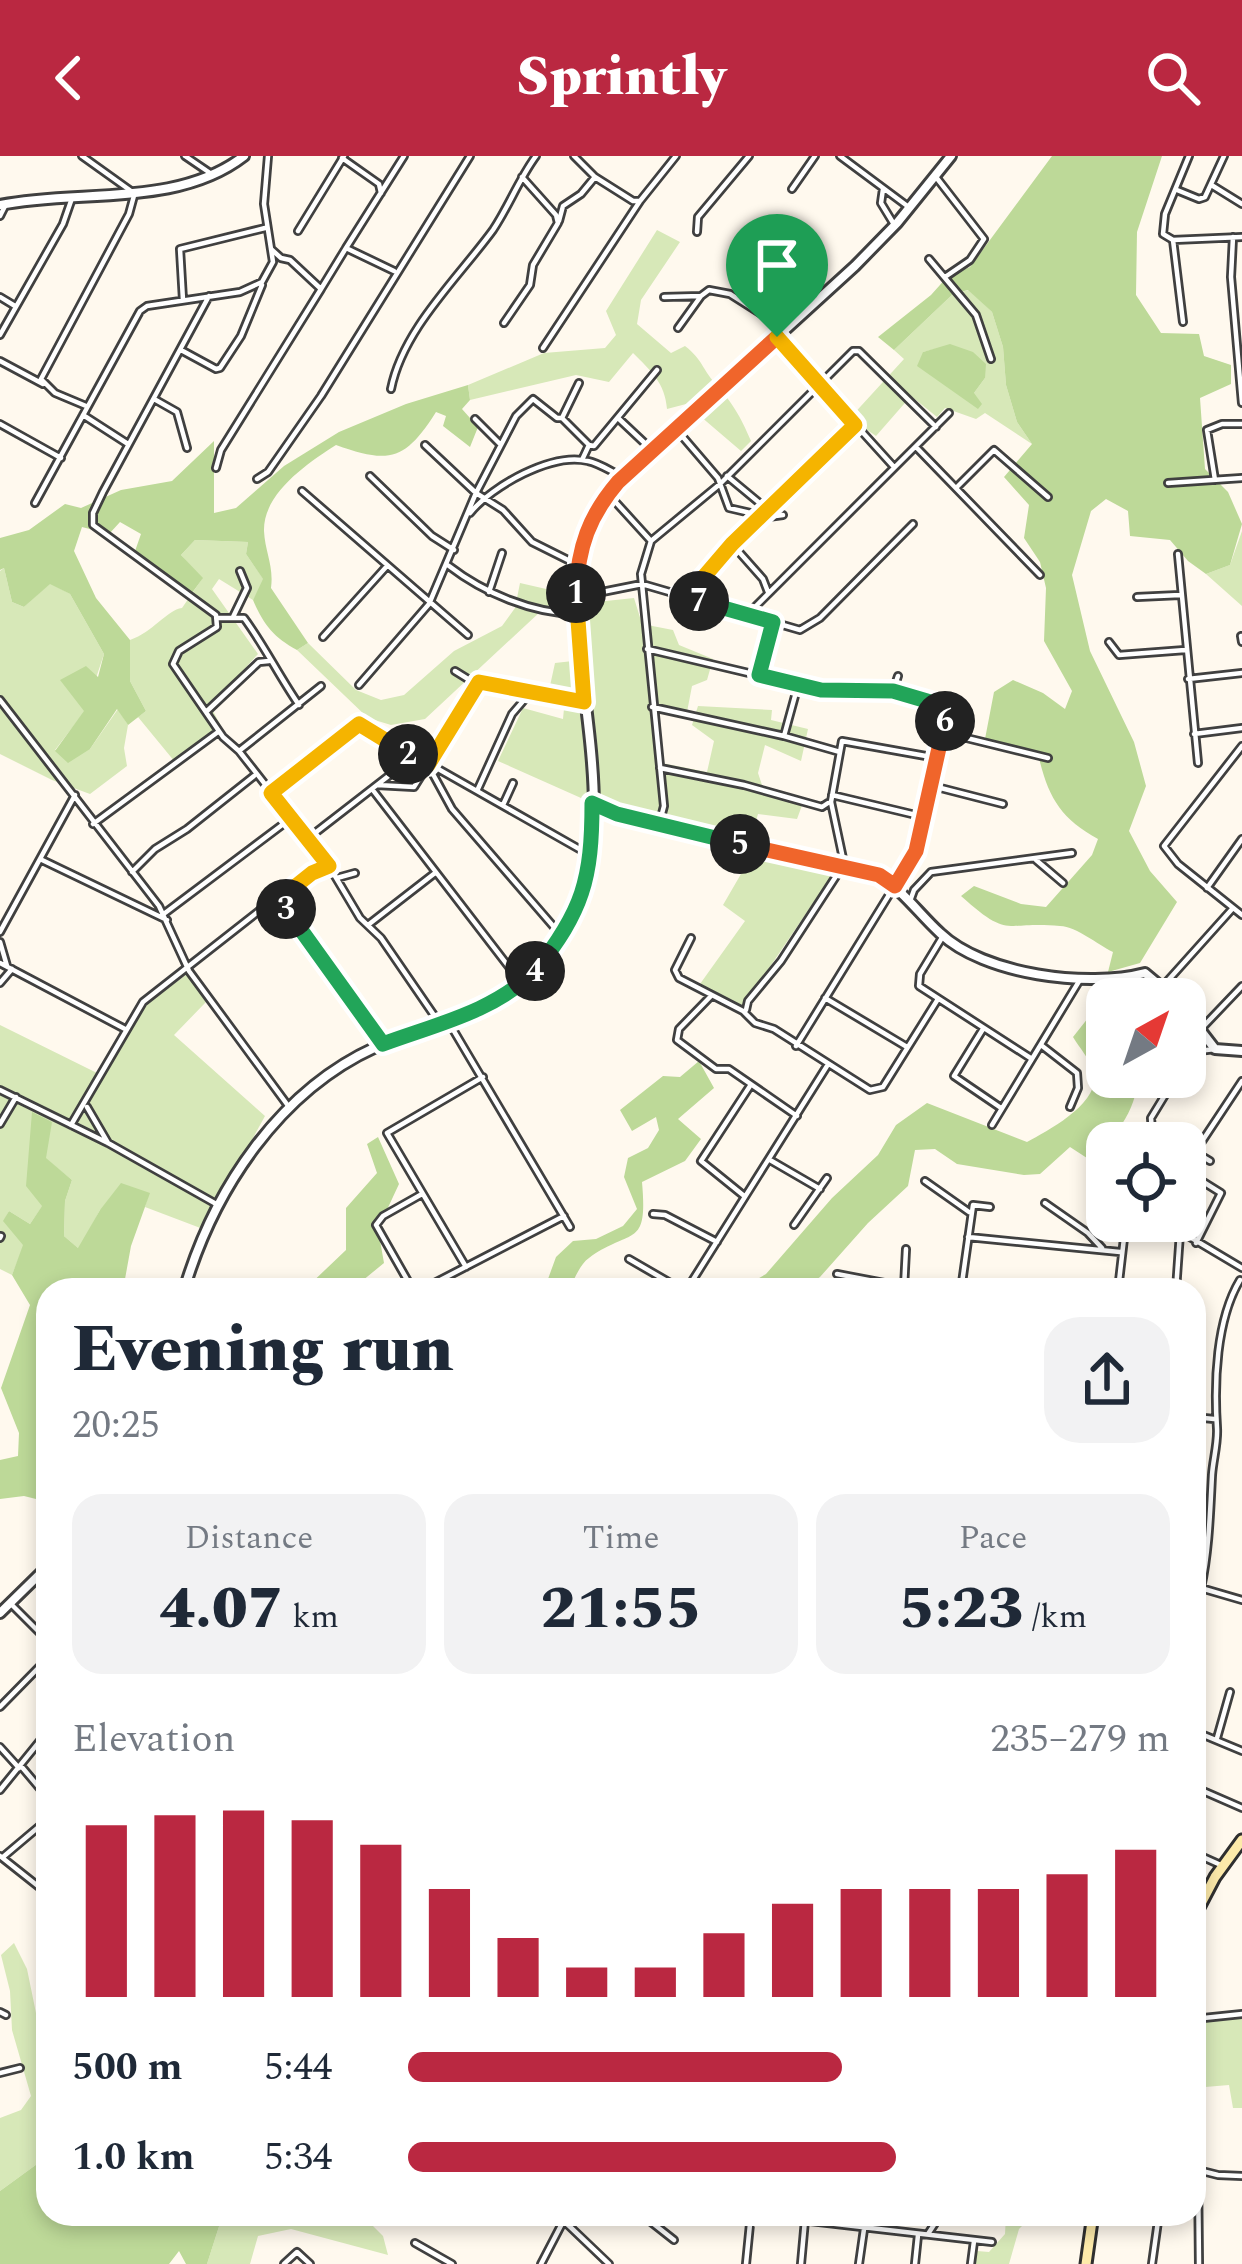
<!DOCTYPE html>
<meta charset="utf-8">
<style>
body{margin:0;font-family:Spectral,serif;background:#f2f2f3;color:#1f2937;height:100vh;display:flex;flex-direction:column;font-size:45px;white-space:nowrap}
*{box-sizing:border-box;margin:0}
p{font-size:39px;color:#747a83}
.icon{flex:none;width:66px;height:66px;fill:none;stroke:currentColor;stroke-width:2;stroke-linecap:round;stroke-linejoin:round}
.map{position:relative;flex:1;overflow:hidden}
.details{position:absolute;left:36px;top:1122px;width:1170px;height:948px;display:flex;flex-direction:column;background:#fff;border-radius:36px;box-shadow:0 6px 18px #0003}
.details>*{flex:none}
.needle{width:78px;rotate:40deg}
.buttons{position:absolute;left:1086px;top:822px;display:grid;gap:24px}
.buttons a{display:grid;place-items:center;width:120px;height:120px;border-radius:24px;background:#fff;box-shadow:0 6px 18px #0003;font-size:60px}
.pin{position:absolute;display:grid;place-items:center;width:102px;height:102px;color:#fff;margin:-123px -51px;border-radius:50% 50% 50% 0;rotate:-45deg;box-shadow:0 0 12px #0007}
.pin .icon{rotate:45deg}
.km{position:absolute;width:60px;height:60px;margin:-30px;border-radius:50%;background:#222;color:#fff;font-size:33px;line-height:60px;text-align:center}
.round{display:grid;place-items:center;flex:none;width:126px;height:126px;border-radius:36px;background:#f2f2f3}
.overview{display:flex;align-items:center;justify-content:space-between;height:204px;padding:0 36px}
h1{font-size:66px;font-weight:800;line-height:90px}
.figures{display:grid;grid-template-columns:repeat(3,1fr);gap:18px;height:204px;padding:12px 36px}
.figures div{display:grid;align-content:center;border-radius:30px;background:#f2f2f3;text-align:center}
.figures b{font-size:60px;font-weight:800}
.figures small{font-size:33px;font-weight:400}
.figures p{font-size:33px}
.chart{height:336px;padding:24px 36px}
.chart p{display:flex;justify-content:space-between}
.chart svg{width:100%;height:216px;margin-top:12px;stroke:#ba2841;stroke-width:6}
ul{padding:0 36px;list-style:none;font-size:39px}
li{display:grid;grid-template-columns:192px 144px 1fr;align-items:center;height:90px}
li i{height:30px;border-radius:15px;background:#ba2841}
header{display:flex;justify-content:space-between;align-items:center;height:156px;padding:0 36px;background:#ba2841;color:#fff;font-size:54px;font-weight:800}
.map>svg:first-child{display:block}
</style>
<header><svg class="icon" aria-label="back" viewBox="0 0 24 24"><path d="M15 5l-7 7 7 7"/></svg>Sprintly<svg class="icon" aria-label="search" viewBox="0 0 24 24"><circle cx="10" cy="10" r="6"/><path d="M15 15l6 6"/></svg></header>
<div class="map">
<svg width="1242" height="2108" viewBox="0 0 1242 2108">
<rect width="100%" height="100%" fill="#fff9ee"/>
<path fill="#d7e8b8" fill-rule="evenodd" d="M657 74 680 86 641 144 637 168 671 197 685 190C703 204 702 213 715 227 733 248 740 259 751 285L741 295 686 248 667 253C665 227 651 215 633 197L609 226 576 219 470 244 468 229 544 197 605 192 616 179 606 155Z
M969 134 992 156 1003 191 1006 229 1017 266 1032 288 985 257 976 263 945 252 937 261 911 240 876 280 850 262 904 203 894 194 953 138ZM951 189 985 222 974 237 923 196Z
M1242 375V450L1206 418 1230 409Z
M195 384 248 386 246 398 264 424 253 444 219 423 212 433 258 498 215 545 212 553 221 570 175 606 138 561 146 555 130 525V484C153 476 167 454 182 452L202 423 181 399Z
M4 412 12 446 24 451 50 427 70 438 104 498 85 555 55 594 90 593 118 553 128 569 124 592 127 610 90 638 52 624 0 598V415Z
M520 427 568 438 587 447 634 442 642 468 673 474 679 489 713 503 707 524 692 530 687 556 659 548 662 607 707 616 714 585 692 569 698 550 772 554 771 564 808 573 801 605 765 589 758 617 763 632 804 644 797 663 758 658 750 685 608 654 498 605 523 552 563 563 565 542 548 539 555 507 573 505 570 463 541 455 425 563 391 569 368 562 297 494 308 487 356 534 381 544 404 539 454 495 502 470 515 452Z
M752 699 832 719 742 852 700 828 745 765 723 749Z
M190 816 206 846 174 879 265 960 203 1073 145 1051 149 1037 100 1054 79 1093 64 1080 65 1045 72 1024 46 1003 33 957 43 1049 30 1068 9 1055 4 1065 24 1089 12 1119 0 1113V869L97 917 118 893 140 853Z
M14 1787 27 1813 36 1857 48 1881V2000L0 2035V1962L21 1954 31 1940 12 1874 10 1835 1 1799Z
M1202 1863H1242V1952H1233L1229 1929 1205 1931 1194 1957V1897Z
M223 2058H361L383 2080 388 2099 291 2073 258 2080 250 2108H207Z
M1006 2058H1065L1064 2065H1027L1019 2073 1009 2108H974L977 2095 989 2096 1005 2078Z"/>
<path fill="#bdd998" d="M1052 0H1162L1137 76 1136 139 1161 177 1199 178 1204 200 1231 209V228L1200 242 1205 313 1228 336 1242 368 1230 409 1206 418 1188 405 1170 384 1130 380 1128 355 1106 343 1091 355 1072 419 1090 495 1134 586 1146 630 1129 675 1150 715 1177 746 1140 807 1108 816 1113 796C1097 788 1077 771 1060 770 1003 765 1010 784 961 740L974 730 1021 748 1046 751 1092 699 1098 683C1060 662 1048 641 1038 598L985 583 994 536 1013 524 1043 537 1065 553 1072 535 1044 485 1046 432 1040 406 1024 382 1029 349 1004 321 1032 288 1017 266 1006 229 1003 191 992 156 968 134 953 138 894 194 878 181 931 139 948 120 970 111Z
M950 188 973 196 986 208 985 222 974 237 982 248 978 253 917 210 923 196Z
M468 229 470 244 462 253 478 271 470 291 443 270 446 260 436 256C405 305 389 308 336 289 308 307 263 337 264 375 265 396 274 410 271 432L308 487 297 494C274 482 263 468 253 444L263 423 246 398 248 386 195 384 181 399 203 422 192 437 134 398 141 378 120 366 109 378 82 371 74 395 96 442 130 484V525L146 555 128 569 117 553 90 593 68 607 55 595 84 555 60 524 86 510 98 521 104 498 70 438 50 428 24 451 12 446 4 412 0 414V382L29 374 65 348 81 352 121 334 172 325 214 285V357L236 352 284 310 339 276 406 248Z
M1111 833 1130 843H1107V921H1138C1136 957 1114 982 1090 1004L1070 991 1040 1018 1024 1019 957 1008 935 993 915 994 908 1030 868 1067 820 1121 802 1134H738L766 1118 832 1042 878 999 896 969 927 947 1027 986C1049 974 1101 947 1094 916 1091 905 1079 891 1073 881Z
M699 905 714 932 678 963 701 983 685 1005 642 1026C648 1094 632 1071 589 1102 580 1108 574 1124 569 1134H544L556 1101 573 1085 596 1083 623 1070 637 1053 624 1021 628 1002 648 992 659 974 656 961 632 975 620 954 663 920 680 921Z
M32 956 52 966 46 1002 72 1024 65 1045 64 1080 78 1092 100 1054 121 1027 150 1037 131 1090 123 1134H48V1346L24 1340 0 1343V1304L18 1300 19 1277 1 1232 30 1149 12 1119 23 1089 3 1065 9 1055 30 1068 42 1050 26 1030Z
M378 981 399 1028 378 1073 384 1107 351 1134H304L346 1094V1052L377 1017 367 988Z
M48 2000V2058H223L207 2108H186L179 2095 169 2108H0V2035Z"/>
<g fill="none" stroke-linecap="round" stroke-linejoin="round">
<g stroke="#404040" stroke-width="10">
<path id="minor" d="M82 0 131 35
M185 0 210 17
M574 0 595 21 633 45H640
M840 0 910 52
M342 2 379 28 381 37
M936 21 984 83 970 104 945 121
M1213 30 1242 48
M792 33 815 0
M883 33 881 47 895 70
M1177 34 1199 43 1205 41 1224 0
M0 60 6 48
M559 65 563 50 581 38 595 21
M298 75 344 0
M697 76 698 61 749 0
M1233 81 1231 121 1242 247
M1173 84 1242 81
M346 92 404 0
M929 103 976 159 991 203
M321 133 346 92 394 115
M209 140 103 336 93 357V369L216 459 217 471 179 495 173 508 223 581 239 595 329 710 360 762 381 782 440 868
M0 141 15 150
M664 141 701 140 709 134 730 138 785 173
M183 144 180 93 265 72
M1183 166 1173 84 1163 78 1165 58 1189 0
M504 167 530 129 533 109 558 67 556 59 522 21
M678 172 701 140
M0 179 63 68 71 45
M778 183 894 311
M543 192 640 45 676 0
M181 194 216 213 220 212 241 180 262 129
M0 205 43 228
M391 233C403 173 458 122 493 74 509 50 519 23 536 0
M154 243 177 256 187 292
M86 250 55 237 41 223 129 58 135 36
M83 259 128 288
M562 262 579 227
M618 262 652 294
M475 263 501 289
M0 268 61 302
M676 273 718 322 729 352 768 361 783 359
M425 289 476 337 503 354 532 386 578 409
M589 289 594 290 657 214
M916 291 1040 419
M216 312 221 294 321 133 290 104 281 102 271 93
M370 320 432 380 454 394
M727 320 768 354
M257 323 268 316 321 240 470 0
M1215 324 1207 274 1222 268H1242
M1168 327 1242 322
M958 330 994 294 1048 341
M302 335 468 479
M605 341H611L651 385 641 418 664 650 659 669
M35 347 140 155 147 150 240 136 262 126 273 106 264 48 268 0
M470 357C492 330 552 296 588 305 599 307 612 316 623 321
M651 385 720 328 853 195H859L936 271
M732 388 763 423 768 436
M1178 398 1198 607
M449 410C484 437 532 457 576 458
M489 436 502 397
M576 437 592 438 642 428 800 474 820 462 913 368
M680 439 696 430 732 388 855 269
M1137 441 1180 439
M750 456 949 257
M233 461 247 432 240 415
M218 462H244C264 489 279 520 299 549
M580 465 589 453 592 438
M1241 480 1242 486
M323 481 387 410
M1109 486 1119 499 1185 494
M647 493 821 534 893 535 942 549 947 554 916 695 796 890
M455 515 476 528
M759 519 774 467
M1188 523 1242 517
M359 529 429 448 476 337 516 260 533 243 557 262H562L589 289 582 304
M798 529 784 580 840 596
M893 535 898 520
M0 544 159 750 189 815 289 951
M652 551 784 580
M206 556 259 506 269 505
M942 576 1048 602
M1194 578 1242 572
M1242 590 1164 690 1178 708 1242 759
M239 595 321 530
M428 609 452 653 560 778
M660 612 744 629 822 651 828 647
M377 629 414 631 480 526 584 546
M929 629 1003 648
M372 633 522 828
M477 635 512 558 530 537
M273 636 359 568 588 698
M832 639 920 660
M503 649 513 627
M93 668 218 576
M306 684 413 601
M40 703 167 764
M1036 704 1063 727
M845 712 831 646 842 585 937 602
M132 716 155 693 187 673 254 620
M337 722 355 717
M1207 732 1242 683
M277 745 319 795 384 888
M910 745 914 734 931 716 1072 697
M165 757 290 663
M368 769 435 717
M0 776 75 639
M943 780 920 818 919 830 1032 903
M691 782 675 814 679 822 743 855 755 867 774 873 870 934 883 931 938 843
M0 786 7 810
M0 807 125 873
M0 827 12 813
M1163 830 1233 752
M711 840 679 873 677 884 716 913H729L797 960
M825 842 907 891
M746 854 748 845 781 805 842 711
M448 865 570 1071
M983 873 954 920 1001 952
M1201 873 1242 830
M1041 889 1077 917 1078 932 1070 951
M1185 902 1190 896 1215 893
M0 934 108 987 218 1049
M87 951 108 987
M0 968 16 941
M71 969 143 846 264 751 312 717 329 710
M992 969 1081 822
M1153 987 1151 962 1176 921
M1195 996 1188 1010 1197 1022 1221 1037 1196 1087
M770 1004 820 1033
M1210 1005 1195 996 1242 925
M1095 1016 1107 1026
M925 1025 969 1056
M743 1039 701 1005 750 930
M1045 1047 1088 1077 1102 1092
M653 1058 665 1059 717 1086
M1163 1065 1242 1112
M794 1069 827 1022
M968 1081 1120 1096
M0 1082 1 1080
M629 1103 679 1132 689 1130 827 910
M466 1111 387 977 483 921
M837 1118 921 1134
M904 1132 906 1093
M413 1134 376 1069 383 1060 422 1038
M421 1134 564 1060
M961 1134 973 1049 990 1051
M1118 1134 1126 1065
M1176 1134 1180 1077
M1194 1261 1214 1263
M1194 1430 1242 1444
M1201 1432C1209 1395 1210 1357 1212 1319 1213 1304 1218 1287 1217 1272 1214 1227 1216 1164 1240 1124
M10 1447 48 1485
M0 1551 48 1502
M1194 1575 1242 1595
M1217 1582 1230 1536
M0 1591 19 1612
M21 1610 48 1642
M1194 1631 1242 1652
M0 1634 48 1575
M1194 1697 1223 1710
M0 1700 48 1738
M3 1701 48 1663
M0 1856 6 1859
M1194 1863 1242 1858
M0 1917 20 1912
M1194 1926 1201 1864
M1194 2013 1218 2019 1242 2020
M1198 2014 1199 2108
M641 2058 674 2084
M564 2065 609 2108
M928 2078 941 2058
M415 2087 452 2108
M284 2108 297 2096 310 2108
M541 2108 567 2058
M746 2108 750 2068 758 2059 992 2086
M801 2108 805 2064
M859 2108 864 2073
M915 2108 918 2079
M971 2108 974 2085
M1152 2108 1159 2058"/>
</g>
<g stroke="#404040" stroke-width="14">
<path id="tertiary" d="M0 49C78 33 177 52 244 0
M592 647 617 658 879 720C904 735 919 758 940 777 984 819 1088 832 1145 817L1176 843
M1185 854 1215 893 1242 895
M184 1134C214 1033 279 935 376 891 471 849 518 861 573 758 612 685 586 568 579 488 575 450 572 407 587 371 594 353 606 340 618 326L855 110 897 67 951 0
M0 1457 48 1410"/>
</g>
<g stroke="#2f2f2f" stroke-width="15">
<path id="secondary" d="M1194 1761 1215 1721 1242 1684
M1086 2108 1093 2058"/>
</g>
<use href="#minor" stroke="#fff" stroke-width="4.5"/>
<use href="#tertiary" stroke="#fff" stroke-width="8"/>
<use href="#secondary" stroke="#fdeaaa" stroke-width="9"/>
</g>
<g fill="none" stroke-linecap="round" stroke-linejoin="round">
<g stroke="#fff" stroke-width="24">
<path id="split-1" d="M576 437C578 391 589 360 618 326L777 181"/>
</g>
<g stroke="#fff" stroke-width="24">
<path id="split-2" d="M408 598 428 609 479 526 584 546 576 437"/>
</g>
<g stroke="#fff" stroke-width="24">
<path id="split-3" d="M286 753 277 745 312 717 329 710 271 637 359 568 408 598"/>
</g>
<g stroke="#fff" stroke-width="24">
<path id="split-4" d="M286 753 383 888C437 868 493 856 535 815"/>
</g>
<g stroke="#fff" stroke-width="24">
<path id="split-5" d="M535 815C583 755 592 723 592 647L617 658 740 688"/>
</g>
<g stroke="#fff" stroke-width="24">
<path id="split-6" d="M740 688 879 719 895 730 916 695 945 565"/>
</g>
<g stroke="#fff" stroke-width="24">
<path id="split-7" d="M699 445 773 466 759 519 821 534 893 535 944 550 945 565"/>
</g>
<g stroke="#fff" stroke-width="24">
<path id="split-8" d="M699 445 680 439 696 430 732 388 855 269 777 181"/>
</g>
<use href="#split-1" stroke="#f0652b" stroke-width="15"/>
<use href="#split-2" stroke="#f5b400" stroke-width="15"/>
<use href="#split-3" stroke="#f5b400" stroke-width="15"/>
<use href="#split-4" stroke="#22a559" stroke-width="15"/>
<use href="#split-5" stroke="#22a559" stroke-width="15"/>
<use href="#split-6" stroke="#f0652b" stroke-width="15"/>
<use href="#split-7" stroke="#22a559" stroke-width="15"/>
<use href="#split-8" stroke="#f5b400" stroke-width="15"/>
</g>
</svg>
<div class="buttons">
<a><svg class="needle" viewBox="-14 -14 28 28"><path d="M0-13l5 13h-10z" fill="#e53935"/><path d="M0 13l5-13h-10z" fill="#747a83"/></svg></a>
<a><svg class="icon" aria-label="locate" viewBox="0 0 24 24"><circle cx="12" cy="12" r="6"/><path d="M12 2v4M12 18v4M2 12h4M18 12h4"/></svg></a>
</div>
<div class="pin" style="left:777px;top:181px;background:#1e9e55"><svg class="icon" aria-label="arrive" viewBox="0 0 24 24"><path d="M6 21V4h12l-3 4 3 4H6"/></svg></div>
<b class="km" style="left:576px;top:437px">1</b>
<b class="km" style="left:408px;top:598px">2</b>
<b class="km" style="left:286px;top:753px">3</b>
<b class="km" style="left:535px;top:815px">4</b>
<b class="km" style="left:740px;top:688px">5</b>
<b class="km" style="left:945px;top:565px">6</b>
<b class="km" style="left:699px;top:445px">7</b>
<section class="details">
<div class="overview"><div><h1>Evening run</h1><p>20:25</p></div><a class="round"><svg class="icon" aria-label="share" viewBox="0 0 24 24"><path d="M12 15V3M7 8l5-5 5 5M5 13v7h14v-7"/></svg></a></div>
<div class="figures">
<div><p>Distance</p><b>4.07<small> km</small></b></div>
<div><p>Time</p><b>21:55</b></div>
<div><p>Pace</p><b>5:23<small> /km</small></b></div>
</div>
<div class="chart"><p><span>Elevation</span>235–279 m</p>
<svg viewBox="0 0 160 44" preserveAspectRatio="none"><path d="M5 44V9M15 44V7M25 44V6M35 44V8M45 44V13M55 44V22M65 44V32M75 44V38M85 44V38M95 44V31M105 44V25M115 44V22M125 44V22M135 44V22M145 44V19M155 44V14"/></svg>
</div>
<ul>
<li><b>500 m</b>5:44<i style="width:57%"></i></li>
<li><b>1.0 km</b>5:34<i style="width:64%"></i></li>
</ul>
</section>
</div>
